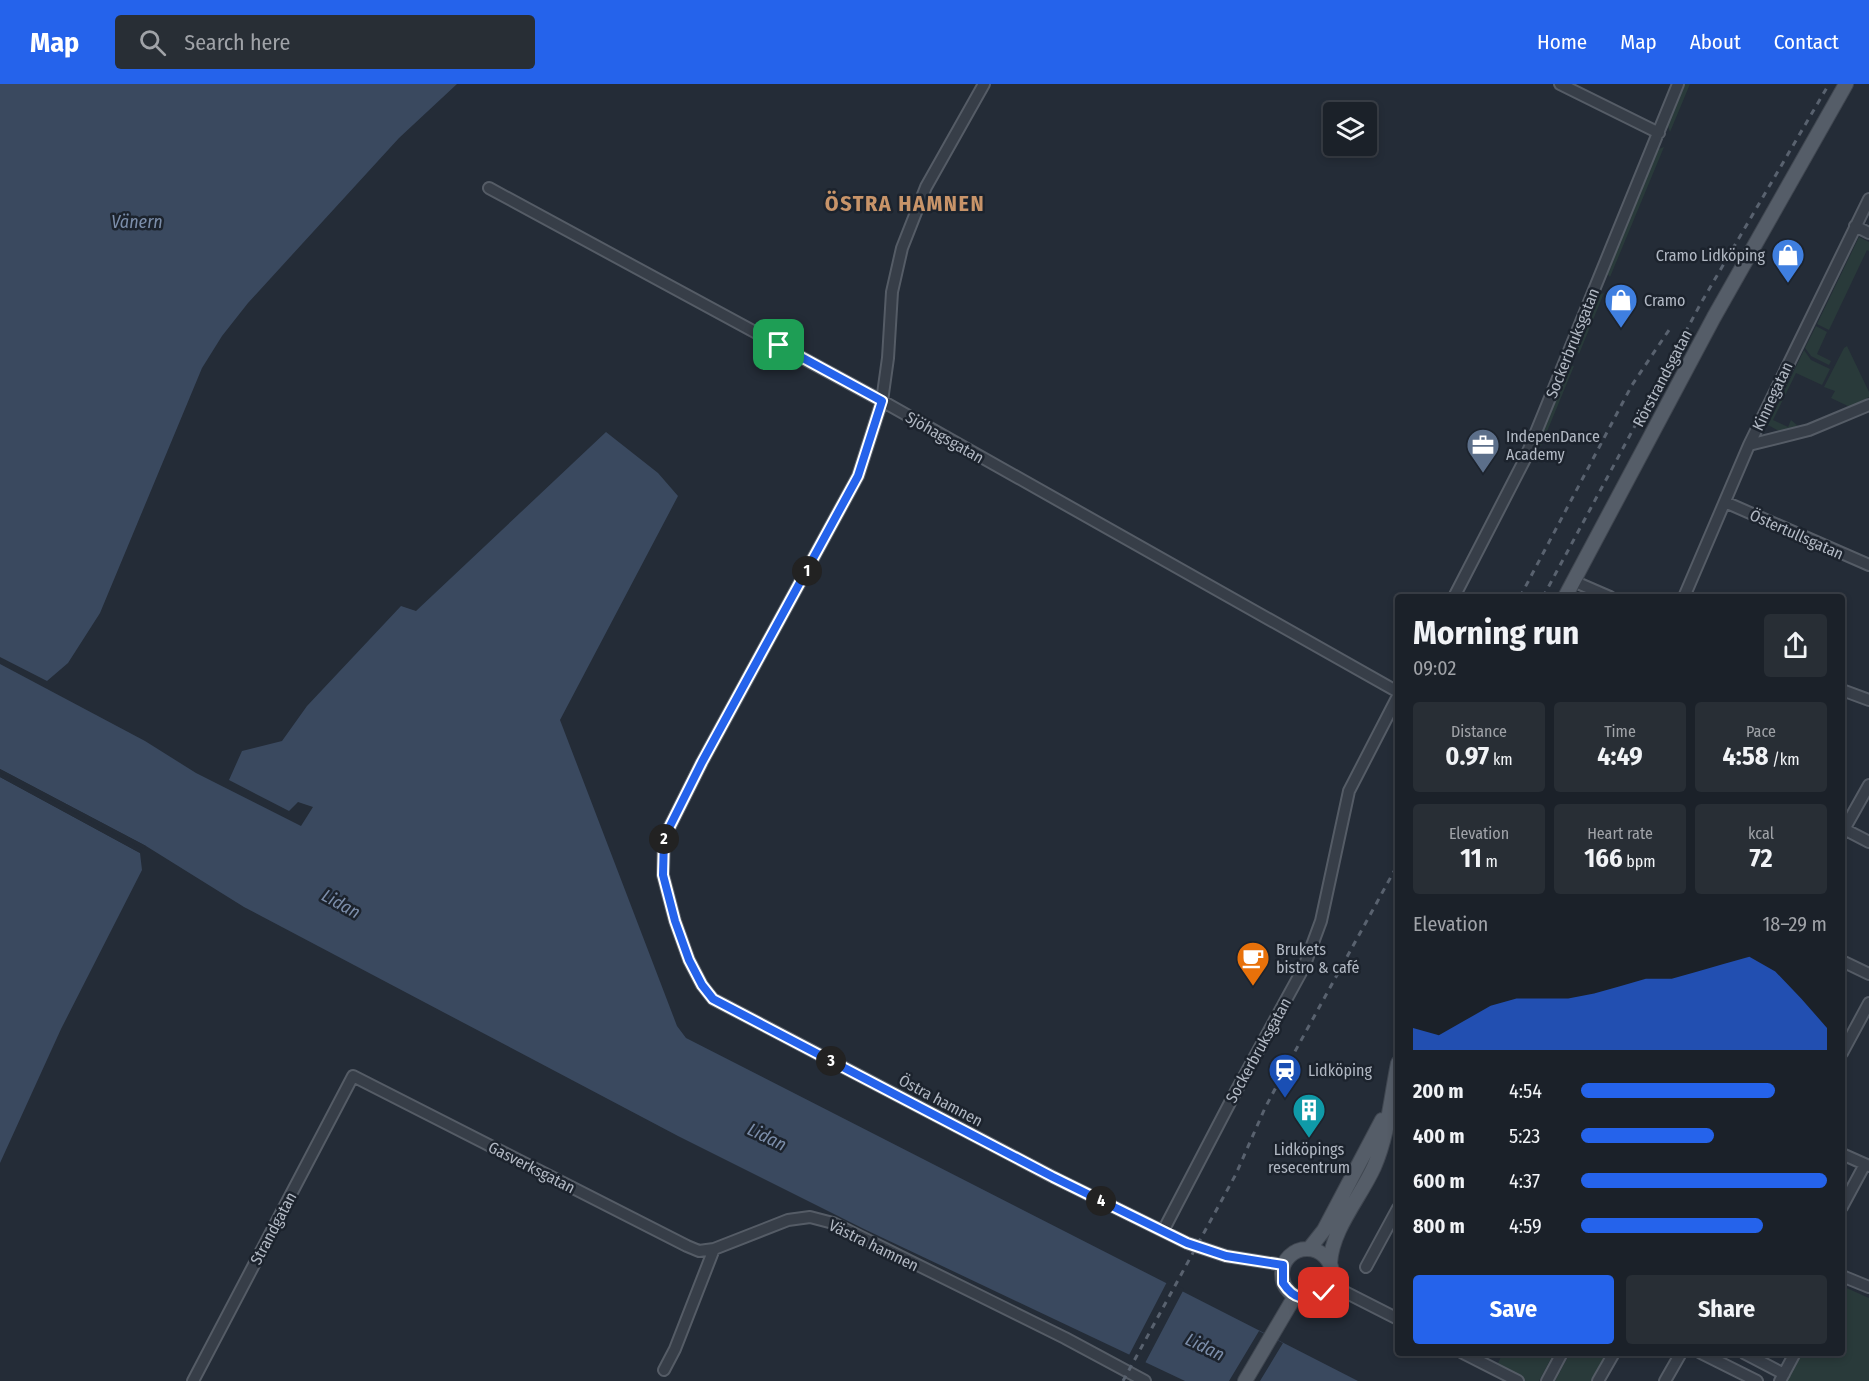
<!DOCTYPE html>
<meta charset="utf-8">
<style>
body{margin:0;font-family:"Fira Sans Condensed",sans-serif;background:#282e35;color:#f1f3f6;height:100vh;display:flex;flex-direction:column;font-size:22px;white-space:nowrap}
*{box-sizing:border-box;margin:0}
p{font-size:20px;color:#a0a3a8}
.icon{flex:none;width:33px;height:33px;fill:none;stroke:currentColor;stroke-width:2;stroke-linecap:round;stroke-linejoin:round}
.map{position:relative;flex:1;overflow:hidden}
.drawer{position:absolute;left:1395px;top:510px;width:450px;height:762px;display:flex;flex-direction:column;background:#1b2129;border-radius:6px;box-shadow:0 3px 9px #0003,0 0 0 2px #393e46}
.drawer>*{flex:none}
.controls{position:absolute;left:1323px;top:18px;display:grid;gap:12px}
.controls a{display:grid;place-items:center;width:54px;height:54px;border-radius:6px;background:#1b2129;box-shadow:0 3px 9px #0003,0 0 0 2px #393e46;font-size:30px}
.pin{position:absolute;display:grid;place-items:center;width:51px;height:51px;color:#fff;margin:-26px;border-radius:12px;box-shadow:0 3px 9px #0006}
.km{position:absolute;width:30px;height:30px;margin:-15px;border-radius:50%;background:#222;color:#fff;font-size:16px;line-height:30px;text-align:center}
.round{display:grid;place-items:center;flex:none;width:63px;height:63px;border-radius:6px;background:#282e35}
.headline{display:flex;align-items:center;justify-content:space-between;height:102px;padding:0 18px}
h1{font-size:33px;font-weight:700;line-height:45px}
.stats{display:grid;grid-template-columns:repeat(3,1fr);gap:9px;height:102px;padding:6px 18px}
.stats div{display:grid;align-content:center;border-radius:6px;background:#282e35;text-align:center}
.stats b{font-size:26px;font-weight:700}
.stats small{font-size:16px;font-weight:400}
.stats p{font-size:16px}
.chart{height:168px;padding:12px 18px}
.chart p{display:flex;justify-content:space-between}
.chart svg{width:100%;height:108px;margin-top:6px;fill:#2563eb;opacity:.7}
.action{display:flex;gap:12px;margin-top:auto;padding:12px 18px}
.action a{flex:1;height:69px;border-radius:6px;background:#2563eb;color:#fff;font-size:24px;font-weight:700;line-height:69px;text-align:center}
.action a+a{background:#282e35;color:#f1f3f6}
ul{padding:0 18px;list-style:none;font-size:20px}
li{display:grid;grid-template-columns:96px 72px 1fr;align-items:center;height:45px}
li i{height:15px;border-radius:8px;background:#2563eb}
header{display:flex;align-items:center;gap:36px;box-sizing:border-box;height:84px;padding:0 30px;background:#2563eb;color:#fff}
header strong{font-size:28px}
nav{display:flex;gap:33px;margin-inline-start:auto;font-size:21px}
.search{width:420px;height:54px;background:#282e35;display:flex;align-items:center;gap:15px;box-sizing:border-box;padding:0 21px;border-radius:6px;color:#a0a3a8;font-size:22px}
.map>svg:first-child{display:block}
</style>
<header>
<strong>Map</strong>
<div class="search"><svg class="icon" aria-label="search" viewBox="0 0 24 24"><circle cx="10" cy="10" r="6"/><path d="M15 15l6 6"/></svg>Search here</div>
<nav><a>Home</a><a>Map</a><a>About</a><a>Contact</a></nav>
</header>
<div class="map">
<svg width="1869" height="1297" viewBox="0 0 1869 1297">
<rect width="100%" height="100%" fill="#242c37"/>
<path fill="#293a3a" d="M1683 0H1690L1670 48 1667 39Z
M1664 63 1610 193 1606 188 1656 66Z
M1859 153 1869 158V167L1867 166 1829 246 1817 240Z
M1604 209 1579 270 1575 263 1597 211Z
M1816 242 1827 248 1817 270 1831 277 1829 281 1811 272 1805 264Z
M1847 262 1869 308V313L1850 323 1831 314 1835 307 1824 303 1844 264Z
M1804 266 1811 276 1830 285 1822 301 1796 289 1773 336 1788 343 1791 336 1798 342 1779 347 1768 341Z
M1574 282 1541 362 1537 357 1567 283Z
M1842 1202 1869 1214V1297H1786L1800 1269H1842Z
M1503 1269H1554L1539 1297H1523L1496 1283Z
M1570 1269H1607L1592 1297H1555Z"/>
<path fill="#3a495f" d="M0 0H457L399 54 248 219 222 252 202 284 100 529 68 579 47 597 0 573Z
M606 348 658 389 678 412 560 636 677 942 686 954 1358 1297H1185L864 1145 678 1052 244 823 146 762 0 685V580L145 657 196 689 301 742 313 723 298 718 289 727 229 696 242 667 282 657 307 622 401 522 416 527Z
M0 693 140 769 142 786 61 945 0 1079Z"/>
<path fill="#242c37" d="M0 685 146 762 144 765 0 688Z
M0 690 50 716 142 766 140 769 0 693Z
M1168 1196 1184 1205 1144 1281 1128 1273Z
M1259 1247 1283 1259 1260 1297H1229Z"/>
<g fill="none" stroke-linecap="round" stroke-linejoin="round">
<g stroke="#555c66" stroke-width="14">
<path id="minor" d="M984 0 926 103 902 164 892 208 888 274 882 317 858 392 702 678 664 754 663 791 675 837 689 876 702 901 713 915 1053 1093 1187 1159 1226 1172 1283 1181
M1560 0 1659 49
M489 104 882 317 1398 608
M1855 142 1869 149
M1749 361 1809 346 1869 321
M1725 418 1869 481
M1573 497 1610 513
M1454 513 1525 375 1678 0
M1684 513 1749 361 1869 115
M1842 606 1869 616
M1844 745 1869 758
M1842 749 1869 701
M1842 877 1869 890
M1842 969 1869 919
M1842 1070 1869 1082
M1842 1123 1864 1082
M1163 1147 1235 1009 1304 883 1321 837 1349 707 1398 612
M1366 1183 1398 1124
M1842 1192 1869 1203
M1329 1203 1339 1205 1398 1235
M1463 1269 1518 1297
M1701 1269 1757 1297
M1744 1269 1784 1290
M664 1286 675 1265 714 1165 788 1136 810 1133 833 1139 1065 1254 1145 1297
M193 1297 353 992 687 1162 699 1167 714 1165
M1547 1297 1562 1269
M1598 1297 1614 1269
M1665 1297 1681 1269
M1780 1297 1795 1269"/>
</g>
<g stroke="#404751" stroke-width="16">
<path id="major" d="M1565 513 1714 233 1846 0
M1282 1190a25 25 0 1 1 50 0a25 25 0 1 1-50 0Z
M1309 1165 1324 1146 1382 1036
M1330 1179C1332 1145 1360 1114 1374 1083 1388 1051 1391 1014 1398 979
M1245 1297 1295 1212"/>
</g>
<use href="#minor" stroke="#373e48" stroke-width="10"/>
<use href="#major" stroke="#555d68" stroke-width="14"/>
<path stroke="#59626f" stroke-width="3" stroke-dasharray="6 6" stroke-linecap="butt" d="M1520 513 1632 301 1669 246
M1543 513 1701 219 1829 0
M1123 1297 1236 1090 1265 1024 1293 971 1398 780"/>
</g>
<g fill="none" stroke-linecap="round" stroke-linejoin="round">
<g stroke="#fff" stroke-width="12">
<path id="route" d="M779 261 882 317 858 392 702 678 664 754 663 791 675 837 689 876 702 901 713 915 1053 1093 1187 1159 1226 1172 1283 1181V1199C1293 1215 1308 1219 1324 1209"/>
</g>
<use href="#route" stroke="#2563eb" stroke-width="8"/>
</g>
<defs>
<g id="shop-pin" transform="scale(1.725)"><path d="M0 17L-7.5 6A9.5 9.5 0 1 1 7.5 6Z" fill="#3f7fe0" stroke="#1c232d"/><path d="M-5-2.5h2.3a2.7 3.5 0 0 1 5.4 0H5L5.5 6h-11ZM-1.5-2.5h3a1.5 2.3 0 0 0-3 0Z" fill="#fff"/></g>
<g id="office-pin" transform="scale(1.725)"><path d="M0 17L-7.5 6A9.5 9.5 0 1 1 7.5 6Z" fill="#5c6f8a" stroke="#1c232d"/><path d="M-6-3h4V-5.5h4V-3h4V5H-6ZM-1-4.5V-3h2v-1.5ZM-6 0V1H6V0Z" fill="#fff"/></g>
<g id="cafe-pin" transform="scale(1.725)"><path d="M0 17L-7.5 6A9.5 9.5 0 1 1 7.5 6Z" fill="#e8710a" stroke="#1c232d"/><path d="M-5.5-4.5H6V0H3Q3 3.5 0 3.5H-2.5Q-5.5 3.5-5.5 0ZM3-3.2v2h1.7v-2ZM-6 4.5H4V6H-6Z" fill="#fff"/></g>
<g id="station-pin" transform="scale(1.725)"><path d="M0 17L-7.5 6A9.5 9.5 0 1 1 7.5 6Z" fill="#1a4fb4" stroke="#1c232d"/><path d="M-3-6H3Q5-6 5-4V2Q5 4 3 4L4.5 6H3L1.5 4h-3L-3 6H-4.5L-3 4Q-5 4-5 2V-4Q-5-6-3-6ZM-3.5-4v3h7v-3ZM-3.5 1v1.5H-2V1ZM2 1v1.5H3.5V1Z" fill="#fff"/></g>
<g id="building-pin" transform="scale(1.725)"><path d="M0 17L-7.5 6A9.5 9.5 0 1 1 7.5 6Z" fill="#0f9aa8" stroke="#1c232d"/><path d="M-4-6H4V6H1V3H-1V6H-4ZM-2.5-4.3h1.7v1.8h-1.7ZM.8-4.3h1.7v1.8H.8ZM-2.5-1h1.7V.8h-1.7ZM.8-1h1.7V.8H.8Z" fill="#fff"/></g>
</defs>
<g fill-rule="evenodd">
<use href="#shop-pin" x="1788" y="171"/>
<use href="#shop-pin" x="1621" y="216"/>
<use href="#office-pin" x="1483" y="361"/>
<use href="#cafe-pin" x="1253" y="874"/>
<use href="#station-pin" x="1285" y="986"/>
<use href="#building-pin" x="1309" y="1026"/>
</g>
<g text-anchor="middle" stroke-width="5" stroke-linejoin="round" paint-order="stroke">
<g font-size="16" fill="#b2b9c4" stroke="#1c232d" text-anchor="start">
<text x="1765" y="177" text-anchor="end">Cramo Lidköping</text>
<text x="1644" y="222">Cramo</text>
<text x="1506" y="358">IndepenDance<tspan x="1506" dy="18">Academy</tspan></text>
<text x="1276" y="871">Brukets<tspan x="1276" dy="18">bistro &amp; café</tspan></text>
<text x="1308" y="992">Lidköping</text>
<text x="1309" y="1071" text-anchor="middle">Lidköpings<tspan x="1309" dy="18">resecentrum</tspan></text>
</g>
<g font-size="16" fill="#b2b9c4" stroke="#1c232d">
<text transform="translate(1572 259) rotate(-68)" y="6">Sockerbruksgatan</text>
<text transform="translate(1662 294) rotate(-62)" y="6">Rörstrandsgatan</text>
<text transform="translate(1772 312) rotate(-65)" y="6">Kinnegatan</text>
<text transform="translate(945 353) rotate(30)" y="6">Sjöhagsgatan</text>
<text transform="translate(1797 450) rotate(24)" y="6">Östertullsgatan</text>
<text transform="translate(1258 966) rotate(-61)" y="6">Sockerbruksgatan</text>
<text transform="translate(941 1016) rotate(28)" y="6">Östra hamnen</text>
<text transform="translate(532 1083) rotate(27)" y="6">Gasverksgatan</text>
<text transform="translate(273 1144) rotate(-62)" y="6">Strandgatan</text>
<text transform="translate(874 1161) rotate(26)" y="6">Västra hamnen</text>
</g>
<g font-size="18" font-style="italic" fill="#7c8eaa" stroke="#1c232d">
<text x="137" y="144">Vänern</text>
<text transform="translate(341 820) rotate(29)" y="6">Lidan</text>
<text transform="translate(767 1053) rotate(26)" y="6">Lidan</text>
<text transform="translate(1205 1263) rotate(26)" y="6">Lidan</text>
</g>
<g font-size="22" font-weight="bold" letter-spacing="1.5" fill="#c89469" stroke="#1c232d">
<text x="905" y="127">ÖSTRA HAMNEN</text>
</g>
</g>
</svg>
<div class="controls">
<a><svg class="icon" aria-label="layers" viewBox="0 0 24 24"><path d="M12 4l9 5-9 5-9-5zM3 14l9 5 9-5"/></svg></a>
</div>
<div class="pin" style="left:779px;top:261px;background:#1e9e55"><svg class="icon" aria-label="arrive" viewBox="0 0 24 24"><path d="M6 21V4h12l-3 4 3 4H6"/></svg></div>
<div class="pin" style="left:1324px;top:1209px;background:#d93025"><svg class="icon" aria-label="check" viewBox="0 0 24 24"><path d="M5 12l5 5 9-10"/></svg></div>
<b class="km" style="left:807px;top:487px">1</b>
<b class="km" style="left:664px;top:755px">2</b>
<b class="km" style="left:831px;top:977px">3</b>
<b class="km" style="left:1101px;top:1117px">4</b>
<section class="drawer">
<div class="headline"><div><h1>Morning run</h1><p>09:02</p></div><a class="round"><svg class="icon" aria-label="share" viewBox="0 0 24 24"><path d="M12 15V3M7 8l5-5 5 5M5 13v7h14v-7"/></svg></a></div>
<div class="stats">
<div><p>Distance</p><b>0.97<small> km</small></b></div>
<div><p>Time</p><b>4:49</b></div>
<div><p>Pace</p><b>4:58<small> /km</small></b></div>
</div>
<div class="stats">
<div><p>Elevation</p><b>11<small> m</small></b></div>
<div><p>Heart rate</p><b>166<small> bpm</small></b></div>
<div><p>kcal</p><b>72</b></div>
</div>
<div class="chart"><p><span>Elevation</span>18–29 m</p>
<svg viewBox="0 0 160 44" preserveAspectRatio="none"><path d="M0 44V35L10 38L20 32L30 26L40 23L50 23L60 23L70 21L80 18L90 15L100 15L110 12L120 9L130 6L140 12L150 23L160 35V44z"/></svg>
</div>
<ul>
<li><b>200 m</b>4:54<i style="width:79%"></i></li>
<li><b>400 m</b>5:23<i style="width:54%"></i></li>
<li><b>600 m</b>4:37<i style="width:100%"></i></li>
<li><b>800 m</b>4:59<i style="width:74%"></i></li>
</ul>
<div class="action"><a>Save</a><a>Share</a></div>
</section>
</div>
